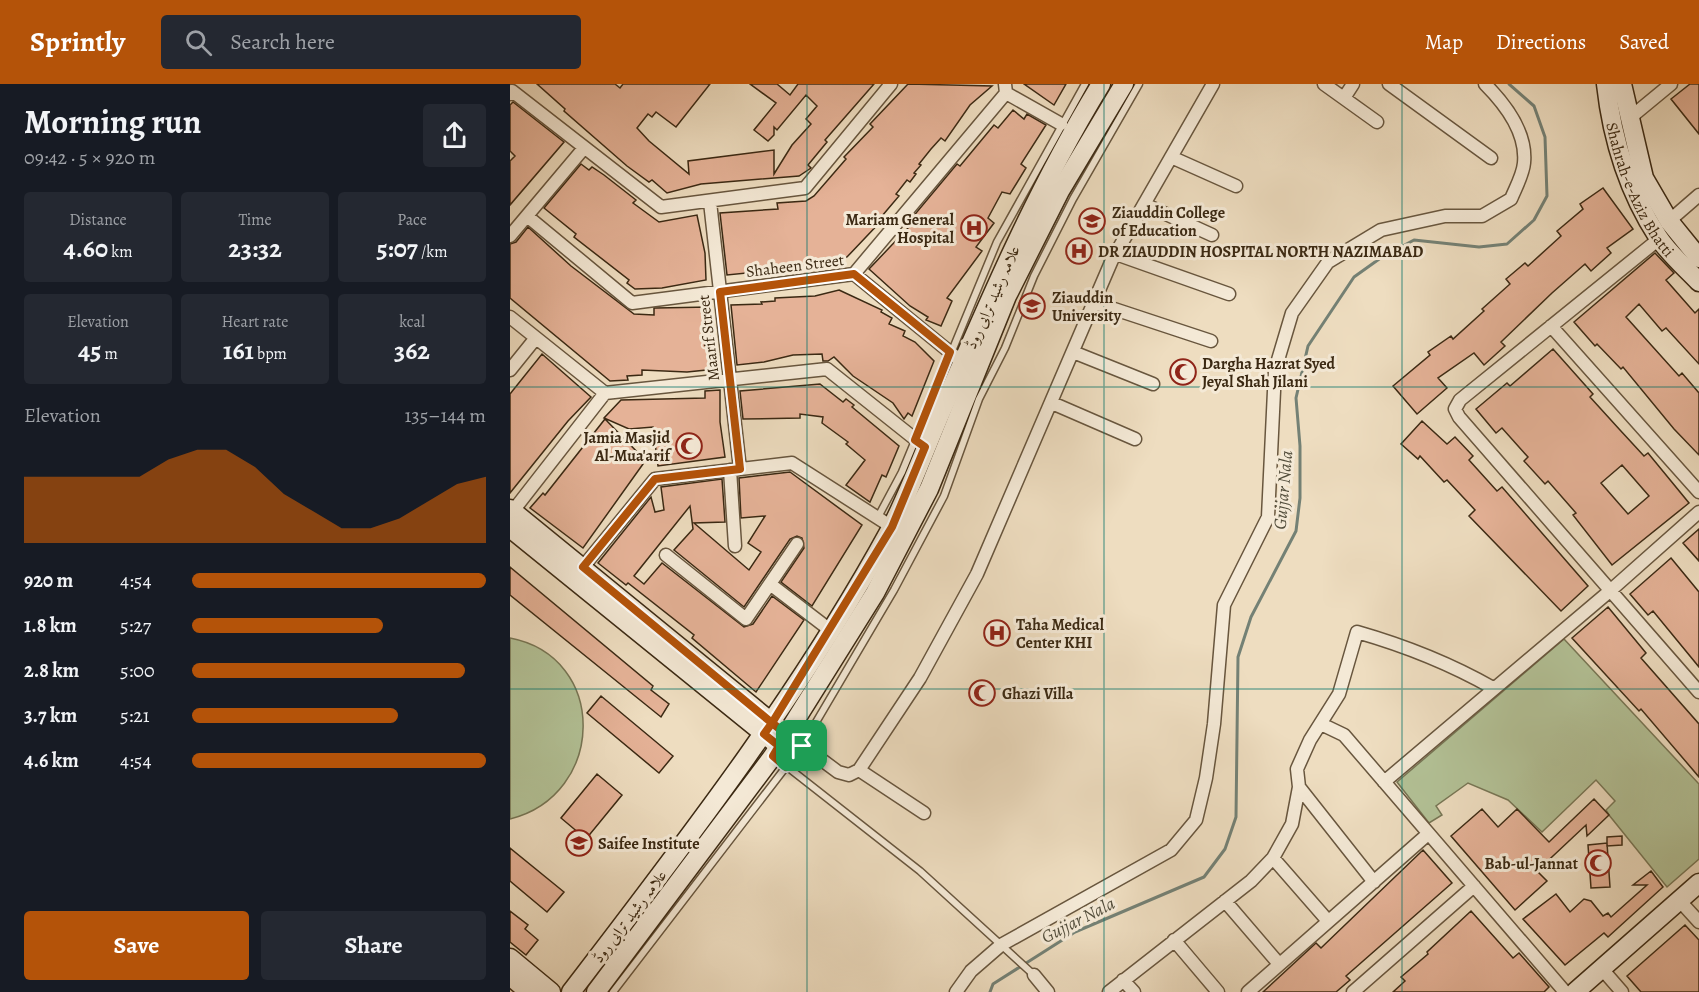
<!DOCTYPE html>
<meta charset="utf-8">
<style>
body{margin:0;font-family:Alegreya,Amiri,serif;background:#242831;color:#f1f3f6;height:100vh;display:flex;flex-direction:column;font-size:22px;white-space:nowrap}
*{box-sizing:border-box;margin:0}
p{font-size:20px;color:#9ea1a6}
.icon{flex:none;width:33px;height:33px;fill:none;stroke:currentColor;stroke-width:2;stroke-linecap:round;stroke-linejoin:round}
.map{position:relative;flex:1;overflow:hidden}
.side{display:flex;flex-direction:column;background:#171b24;width:510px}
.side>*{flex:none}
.pin{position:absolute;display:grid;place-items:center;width:51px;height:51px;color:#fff;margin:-26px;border-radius:12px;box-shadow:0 3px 9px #0006}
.round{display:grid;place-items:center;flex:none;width:63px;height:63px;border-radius:6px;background:#242831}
.overview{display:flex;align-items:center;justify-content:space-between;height:102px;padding:0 24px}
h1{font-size:33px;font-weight:700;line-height:45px}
.metrics{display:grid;grid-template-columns:repeat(3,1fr);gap:9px;height:102px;padding:6px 24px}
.metrics div{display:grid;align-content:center;border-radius:6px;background:#242831;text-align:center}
.metrics b{font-size:26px;font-weight:700}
.metrics small{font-size:16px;font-weight:400}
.metrics p{font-size:16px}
.chart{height:168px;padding:12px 24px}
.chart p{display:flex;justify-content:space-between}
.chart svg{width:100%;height:108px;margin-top:6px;fill:#b45309;opacity:.7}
.primary-button{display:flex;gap:12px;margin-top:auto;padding:12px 24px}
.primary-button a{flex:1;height:69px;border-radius:6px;background:#b45309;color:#fff;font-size:24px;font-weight:700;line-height:69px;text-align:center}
.primary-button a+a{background:#242831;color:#f1f3f6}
ul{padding:0 24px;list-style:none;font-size:20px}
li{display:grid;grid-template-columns:96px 72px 1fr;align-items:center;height:45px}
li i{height:15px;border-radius:8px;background:#b45309}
header{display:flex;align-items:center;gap:36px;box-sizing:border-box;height:84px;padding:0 30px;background:#b45309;color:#fff}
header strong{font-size:28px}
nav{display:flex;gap:33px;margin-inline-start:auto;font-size:21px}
.search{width:420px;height:54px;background:#242831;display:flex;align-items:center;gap:15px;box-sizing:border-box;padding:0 21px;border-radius:6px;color:#9ea1a6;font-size:22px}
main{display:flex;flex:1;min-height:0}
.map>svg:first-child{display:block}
</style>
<header>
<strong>Sprintly</strong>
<div class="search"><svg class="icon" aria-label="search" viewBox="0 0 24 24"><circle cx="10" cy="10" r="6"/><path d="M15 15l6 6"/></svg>Search here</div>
<nav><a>Map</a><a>Directions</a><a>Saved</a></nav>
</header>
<main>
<section class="side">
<div class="overview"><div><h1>Morning run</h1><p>09:42 · 5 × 920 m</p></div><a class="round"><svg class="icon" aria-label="share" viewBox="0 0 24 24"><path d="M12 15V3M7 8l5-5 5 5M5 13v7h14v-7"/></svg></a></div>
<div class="metrics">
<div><p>Distance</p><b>4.60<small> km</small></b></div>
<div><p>Time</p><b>23:32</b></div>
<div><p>Pace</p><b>5:07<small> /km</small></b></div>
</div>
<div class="metrics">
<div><p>Elevation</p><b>45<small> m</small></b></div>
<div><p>Heart rate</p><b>161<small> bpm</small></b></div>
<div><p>kcal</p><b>362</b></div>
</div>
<div class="chart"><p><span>Elevation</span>135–144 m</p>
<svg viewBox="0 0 160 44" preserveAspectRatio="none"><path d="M0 44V17L10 17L20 17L30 17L40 17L50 10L60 6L70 6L80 13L90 24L100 31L110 38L120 38L130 34L140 27L150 20L160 17V44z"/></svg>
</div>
<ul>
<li><b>920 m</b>4:54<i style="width:100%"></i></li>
<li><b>1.8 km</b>5:27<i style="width:65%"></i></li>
<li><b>2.8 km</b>5:00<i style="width:93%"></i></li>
<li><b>3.7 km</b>5:21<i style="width:70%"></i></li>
<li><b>4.6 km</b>4:54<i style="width:100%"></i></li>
</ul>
<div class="primary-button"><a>Save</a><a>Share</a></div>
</section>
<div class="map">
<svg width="1189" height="908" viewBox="0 0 1189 908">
<rect width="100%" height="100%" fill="#eeddc0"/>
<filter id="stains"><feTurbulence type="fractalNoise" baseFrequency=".00333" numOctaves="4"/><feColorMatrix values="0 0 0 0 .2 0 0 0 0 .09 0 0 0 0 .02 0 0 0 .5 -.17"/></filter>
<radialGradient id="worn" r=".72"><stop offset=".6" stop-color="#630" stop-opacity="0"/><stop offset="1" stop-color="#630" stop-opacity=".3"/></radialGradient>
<path fill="#b3c297" stroke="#777655" stroke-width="1.5" d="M0 554C99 573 96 711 0 735Z
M1054 555 1189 700V775L1157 803 1099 731 1096 726 1105 717 1086 696 1032 748 998 716 958 699 926 722 932 731 919 739 887 698Z"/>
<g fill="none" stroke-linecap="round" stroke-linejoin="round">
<path stroke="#748175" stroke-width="3" d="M480 908 483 900 565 848 694 793 715 765 726 733 728 573 741 533 786 447 790 414V362L786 314 798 262 844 193 872 173 904 156 969 163 997 160 1024 136 1037 112 1035 53 1024 22 999 0"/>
</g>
<path fill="#e5b297" stroke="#3b2913" stroke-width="1.5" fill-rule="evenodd" d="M27 0H105L110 4 113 0H200L166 43 146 28 142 33 138 30 127 44 139 57 179 90 178 77 264 66V90L282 61 301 40 296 35 307 22 296 11 267 46 264 43V51L258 57 244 46 266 19 240 0H267L280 11 288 0H364L315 56 317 58 298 81 301 84 289 92 191 100 157 109 142 96 139 98 117 82 54 27 55 25Z
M398 0 482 2 460 21 435 57 431 54 421 65 409 80 411 81 404 89 406 90 400 98 397 96 386 110 389 112 372 132 374 134 337 173 319 182 293 186H265L217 191 210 129 268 125 267 119 296 117 304 112 336 75 334 73 363 43 360 40Z
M514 0H556L544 21Z
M1180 0H1189V50L1161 15Z
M3 18 54 58 0 121V77L5 72 0 67V21Z
M503 26 514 35 517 30 536 41 511 80 516 84 500 110 492 108 478 134 484 139 466 163 472 167 437 214 442 217 431 242 416 236 418 233 400 222 359 185 399 143 396 141 447 80 450 82 484 41 488 44Z
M71 80 79 86 82 83 94 91 126 116 123 119 149 138 187 131 195 169 196 196 152 204 125 205 117 199 119 196 64 153 66 150 34 124Z
M1093 104 1123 145 1097 164 1101 169 1081 187 1075 180 1042 209 991 258 995 262 974 281 964 269 928 294 937 304 907 330 883 302 920 271 918 268 941 252 943 255 974 227 972 225 1000 200 996 195 1015 179 1018 182 1051 152 1047 147 1073 125 1070 120Z
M18 143 61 182 124 230 144 231V224H146L200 223 206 285 177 288 132 286V291L117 292 118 296 100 297 0 214V160L6 158Z
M1145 169 1164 189 1156 196 1185 229 1189 225V280L1156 244 1152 247 1129 220 1116 233 1169 292 1172 289 1189 309V371L1164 345 1113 283 1111 285 1087 260 1085 262 1064 238Z
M329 206 372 226 371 228 382 234 379 240 395 247 393 252 405 258 424 277 402 332 398 329 394 335 383 319 343 292 324 273 318 277H313L312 270 283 271 254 278 227 281 221 221 252 220 251 218 265 217V214L305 212Z
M1043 265 1083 310 1080 313 1110 346 1134 372 1138 369 1179 419 1102 481 1063 431 1066 429 1038 397 1035 400 1014 377 1018 373 992 344 986 349 966 325 997 299 1000 302ZM1112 381 1139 412 1118 430 1091 399Z
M32 270 81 313 58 337 0 409V310Z
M310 300 333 318 336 315 344 321 342 323 389 362 376 393 372 391 360 418 336 401 355 376 336 360 338 358 312 339 313 333 290 330V334L233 335 230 307Z
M210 306V338L215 373 148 382 143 343 119 345 94 334 111 316 195 314V307Z
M95 335 131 372 133 380 73 464 20 424 33 409 35 411Z
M912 337 937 360 945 353 963 372 959 376 987 407 992 403 1078 502 1051 527 959 432 965 426 937 396 934 398 910 372 908 375 891 360Z
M280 388 352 441 302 522 271 498 294 464 292 454 287 452 280 455 234 523 164 466 183 445 180 422 124 492 134 500 152 479 234 543 243 540 262 512 294 536 246 608 182 554 184 551 118 499 116 501 88 479 141 413 145 428 154 426 151 403 212 395 215 438 184 439 239 486 251 468 238 459 255 432 231 434 229 394Z
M1189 445V477L1173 459Z
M1161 474 1189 508V583L1143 527 1138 531 1120 510Z
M0 483 143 602 141 606 159 620 151 633 0 511Z
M1098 523 1136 569 1131 574 1189 640V693L1131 625 1129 627 1062 554Z
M91 612 163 672 149 689 77 629Z
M87 690 112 711 76 755 51 734Z
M1084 715 1099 731 1077 752 1076 741 1027 787 1037 797 1005 826 941 752 972 725 988 743 1007 725 1039 758Z
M1112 752V761L1097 762V753Z
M1097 759 1100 803 1081 804 1078 761Z
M0 764 54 808 37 828 0 797Z
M913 766 942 799 836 892 840 896 826 908H753L806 859 811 864Z
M1141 787 1153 803 1098 853 1094 849 1055 881 1013 835 1046 810 1060 828 1074 815 1081 817 1093 832 1098 829 1101 833 1137 801H1123Z
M0 827 18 841 15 845 28 856 16 871 0 858Z
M961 827 1003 874 1009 869 1039 903 1034 908H883L895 897 891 893 918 870 917 868Z
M1175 841 1189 856V908H1131L1117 892Z"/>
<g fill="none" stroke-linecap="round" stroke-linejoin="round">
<g stroke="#68563e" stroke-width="9">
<path id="lane" d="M368 433 392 388 487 158 575 0
M266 674 410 787 524 891
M103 908 292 662 384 506 434 412 469 315 495 264 524 192 563 115 629 0"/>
</g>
<g stroke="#68563e" stroke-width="15">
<path id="street" d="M814 0 867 38
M879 0 981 74
M496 9 551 40
M0 10 2 7 151 123 295 104 381 0
M834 14 843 0
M1121 33 1161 0
M661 73 726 102
M200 118 230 385
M634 120 702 151
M17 132 122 219 344 190 496 9 495 0
M1159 137 1189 111
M0 152 74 64
M1149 155 950 316 945 325 949 333 1189 608
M606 170 719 210
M344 190 452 278
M583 218 701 257
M0 233 95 309
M1041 242 1189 408
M563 268 643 300
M0 286 25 255
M542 319 625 355
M220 386 225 462
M3 427 95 309 317 285 415 363
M156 471 236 535 287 460
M73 483 145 395 282 379 382 443
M260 500 320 546
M811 640 834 651 1055 908
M277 650 328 688 339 691 349 686 410 594 467 490 602 176 703 0
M349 686 414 729
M874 698 1101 506 1189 428
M789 703 864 798
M763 774 818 837
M1169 816 1189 838
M715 817 769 880
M664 856 708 908
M1092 885 1112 908
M524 891 538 908
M613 896 624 908
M446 908 461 887 491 861 661 766 686 736 696 694 704 640 714 521 758 433 765 286 782 229 818 178 871 146 935 132H972L1001 115C1005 105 1013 91 1014 79 1017 49 995 20 975 0
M599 908 741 797 763 774 782 740 789 703 787 685 800 656 829 610 847 548C896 562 939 579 983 604
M738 908 918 750
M843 908 964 802"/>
</g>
<g stroke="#3b2913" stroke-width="21">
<g id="secondary">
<path id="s1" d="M1096 0C1102 54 1118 107 1148 153 1159 170 1176 184 1189 198"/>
<path d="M1112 0 1134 94 1159 137 1189 174"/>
<path d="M0 425 271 646"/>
<path d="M0 444 263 657"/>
<path d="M0 874 41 908"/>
<path d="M0 892 19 908"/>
<path d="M61 908C175 759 290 611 380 446 400 408 417 359 435 319 482 210 529 101 591 0"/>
<path d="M86 908 263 672 365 509 419 405 497 212 550 107 614 0"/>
<path d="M1065 908 1189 799"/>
</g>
</g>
<use href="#lane" stroke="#f4e9d6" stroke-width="6"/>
<use href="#street" stroke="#f4e9d6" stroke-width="12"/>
<use href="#secondary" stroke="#f4e9d6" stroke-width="18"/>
</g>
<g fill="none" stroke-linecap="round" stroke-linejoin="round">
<g stroke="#fff" stroke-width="12">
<path id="route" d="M292 662 262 639 382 443 415 363 405 356 440 268 344 190 210 208 230 385 145 395 73 483 262 639 254 650 269 662 263 672 276 683 292 662"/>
</g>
<use href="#route" stroke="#b45309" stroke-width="8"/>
</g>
<path fill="none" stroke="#0f766e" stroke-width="1.5" stroke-opacity="0.55" d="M297 0V908M594 0V908M892 0V908M0 303H1189M0 605H1189"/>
<defs>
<g id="university-ring" transform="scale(1.35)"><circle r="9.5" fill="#f4e9d6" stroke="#8f2418" stroke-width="1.5"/><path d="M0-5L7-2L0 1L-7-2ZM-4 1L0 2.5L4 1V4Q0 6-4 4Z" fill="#8f2418"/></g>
<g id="hospital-ring" transform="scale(1.35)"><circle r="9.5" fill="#f4e9d6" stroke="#8f2418" stroke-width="1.5"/><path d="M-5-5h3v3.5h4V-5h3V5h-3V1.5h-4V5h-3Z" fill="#8f2418"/></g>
<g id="mosque-ring" transform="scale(1.35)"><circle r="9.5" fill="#f4e9d6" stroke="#8f2418" stroke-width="1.5"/><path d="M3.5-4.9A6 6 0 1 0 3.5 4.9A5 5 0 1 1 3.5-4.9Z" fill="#8f2418"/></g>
</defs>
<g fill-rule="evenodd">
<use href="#university-ring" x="582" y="137"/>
<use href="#hospital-ring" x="464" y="144"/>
<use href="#hospital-ring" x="569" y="167"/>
<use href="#university-ring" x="522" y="222"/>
<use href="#mosque-ring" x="673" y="288"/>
<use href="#mosque-ring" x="179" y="362"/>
<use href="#hospital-ring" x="487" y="549"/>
<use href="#mosque-ring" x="472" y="609"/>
<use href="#university-ring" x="69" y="759"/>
<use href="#mosque-ring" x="1088" y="779"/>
</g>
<g text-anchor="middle" stroke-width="6" stroke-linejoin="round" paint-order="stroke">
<g font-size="16" fill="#3b2913" stroke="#f4e9d6">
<text dy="6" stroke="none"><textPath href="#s1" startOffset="112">Shahrah-e-Aziz Bhatti</textPath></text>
<text transform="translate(285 181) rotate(-7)" y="6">Shaheen Street</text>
<text transform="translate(482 213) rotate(-66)" y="6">علامہ رشید ترابی روڈ</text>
<text transform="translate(198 254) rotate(-97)" y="6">Maarif Street</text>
<text transform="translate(119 832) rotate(-53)" y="6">علامہ رشید ترابی روڈ</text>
</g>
<g font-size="16" font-weight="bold" fill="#3b2913" stroke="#f4e9d6" text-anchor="start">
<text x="602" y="134">Ziauddin College<tspan x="602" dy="18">of Education</tspan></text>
<text x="444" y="141" text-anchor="end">Mariam General<tspan x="444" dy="18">Hospital</tspan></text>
<text x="588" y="173">DR ZIAUDDIN HOSPITAL NORTH NAZIMABAD</text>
<text x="542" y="219">Ziauddin<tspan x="542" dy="18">University</tspan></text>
<text x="692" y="285">Dargha Hazrat Syed<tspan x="692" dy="18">Jeyal Shah Jilani</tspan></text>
<text x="160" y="359" text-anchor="end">Jamia Masjid<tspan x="160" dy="18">Al-Mua'arif</tspan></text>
<text x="506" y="546">Taha Medical<tspan x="506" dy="18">Center KHI</tspan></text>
<text x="492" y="615">Ghazi Villa</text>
<text x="88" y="765">Saifee Institute</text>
<text x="1068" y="785" text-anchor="end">Bab-ul-Jannat</text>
</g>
<g font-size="18" font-style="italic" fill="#534e3c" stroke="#f4e9d6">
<text transform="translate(773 406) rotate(-85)" y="6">Gujjar Nala</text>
<text transform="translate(568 836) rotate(-27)" y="6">Gujjar Nala</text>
</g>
</g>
<rect width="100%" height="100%" filter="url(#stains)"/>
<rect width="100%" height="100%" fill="url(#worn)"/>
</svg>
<div class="pin" style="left:292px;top:662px;background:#1e9e55"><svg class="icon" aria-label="arrive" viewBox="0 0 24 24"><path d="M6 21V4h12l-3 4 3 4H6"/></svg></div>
</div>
</main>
